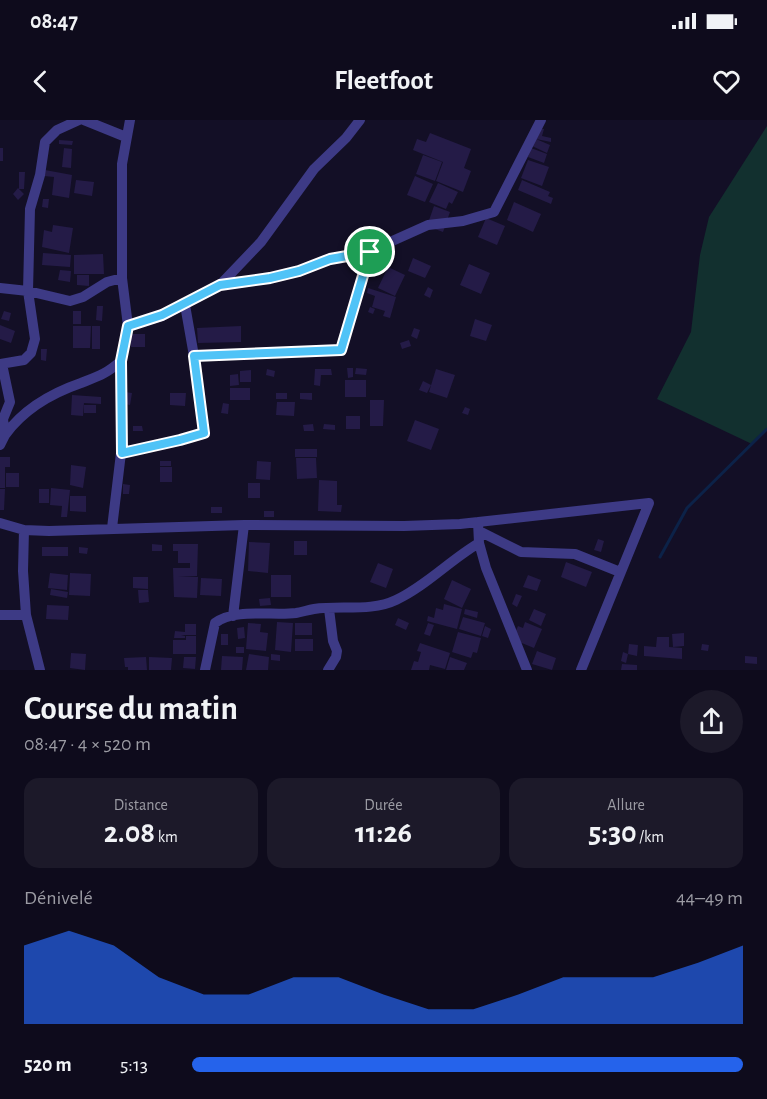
<!DOCTYPE html>
<html lang="fr">
<meta charset="utf-8">
<style>
body{margin:0;font-family:"Alegreya Sans",sans-serif;background:#1c1929;color:#f1f3f6;height:100vh;display:flex;flex-direction:column;font-size:22px;white-space:nowrap}
*{box-sizing:border-box;margin:0}
p{font-size:20px;color:#9b9ba3}
.icon{flex:none;width:33px;height:33px;fill:none;stroke:currentColor;stroke-width:2;stroke-linecap:round;stroke-linejoin:round}
.map{position:relative;height:550px;overflow:hidden}
.panel{display:flex;flex-direction:column;background:#0e0b1c;flex:1}
.panel>*{flex:none}
.pin{position:absolute;display:grid;place-items:center;width:51px;height:51px;color:#fff;margin:-26px;border:3px solid #fff;border-radius:50%;box-shadow:0 2px 6px #0007}
.round{display:grid;place-items:center;flex:none;width:63px;height:63px;border-radius:32px;background:#1c1929}
.headline{display:flex;align-items:center;justify-content:space-between;height:102px;padding:0 24px}
h1{font-size:33px;font-weight:600;line-height:45px}
.stats{display:grid;grid-template-columns:repeat(3,1fr);gap:9px;height:102px;padding:6px 24px}
.stats div{display:grid;align-content:center;border-radius:15px;background:#1c1929;text-align:center}
.stats b{font-size:30px;font-weight:600}
.stats small{font-size:16px;font-weight:400}
.stats p{font-size:16px}
.chart{height:168px;padding:12px 24px}
.chart p{display:flex;justify-content:space-between}
.chart svg{width:100%;height:108px;margin-top:6px;fill:#2563eb;opacity:.7}
ul{padding:0 24px;list-style:none;font-size:20px}
li{display:grid;grid-template-columns:96px 72px 1fr;align-items:center;height:45px}
li i{height:15px;border-radius:8px;background:#2563eb}
.status{display:flex;justify-content:space-between;align-items:center;height:42px;padding:0 30px;background:#0e0b1c;direction:ltr}
.status svg{height:16px;fill:currentColor}
header{display:flex;justify-content:space-between;align-items:center;height:78px;padding:0 24px;background:#0e0b1c;font-size:27px;font-weight:600}
.map>svg:first-child{display:block}
</style>
<div class="status"><b>08:47</b><svg viewBox="0 0 49 12"><path d="M0 12V9h3v3zM5 12V6h3v6zM10 12V3h3v9zM15 12V0h3v12zM26 1h20v11H26zM47 4h2v5h-2z"/></svg></div>
<header><svg class="icon" aria-label="back" viewBox="0 0 24 24"><path d="M15 5l-7 7 7 7"/></svg>Fleetfoot<svg class="icon" aria-label="heart" viewBox="0 0 24 24"><path d="M12 20l-8-8c-3-5 5-10 8-4 3-6 11-1 8 4z"/></svg></header>
<div class="map">
<svg width="767" height="550" viewBox="0 0 767 550">
<rect width="100%" height="100%" fill="#130f26"/>
<path fill="#12302f" d="M767 6V309L752 324 657 279 691 212 700 135 709 97Z"/>
<g fill="none" stroke-linecap="round" stroke-linejoin="round">
<path stroke="#0c2248" stroke-width="3" d="M660 437 687 388 767 309"/>
</g>
<path fill="#241b47" d="M537 8 544 9 542 16 551 18V22L536 19 550 25 547 33 532 26Z
M430 13 471 29 464 48 471 51 463 72 436 61 443 42 413 30 417 19 426 22Z
M59 20 73 21 72 25 59 24Z
M0 28H3V41H0Z
M64 28 72 29 71 48 62 47Z
M531 28 547 34 544 43 528 37Z
M423 35 442 42 435 61 416 54Z
M528 40 549 47 542 66 521 58Z
M45 50 72 55 69 78 52 75 54 57 44 56Z
M19 52H25L24 69H19Z
M415 56 433 64 425 82 407 75Z
M76 60 94 62 92 76 74 73Z
M522 60 550 72 548 76 553 78 551 84 518 70Z
M438 63 458 72 452 84 449 82 446 89 429 82Z
M18 68 24 74 18 80 13 74Z
M43 79H49L48 88 42 87Z
M514 82 541 94 533 112 507 100Z
M434 86 450 92 443 112 427 106Z
M486 98 505 106 497 125 478 117Z
M53 105 73 108 69 133 42 127 44 110 52 112Z
M43 133 71 135 70 147 42 145Z
M103 134 104 154H74V135Z
M413 138 431 146 425 158 408 151Z
M469 144 490 153 481 174 460 165Z
M388 147 405 155 395 176 378 168Z
M60 150 71 151 70 162 58 160Z
M77 155H89V166L77 165Z
M428 167 433 170 430 178 424 175Z
M368 168 396 177 390 198 383 196 385 191 372 187 375 176 367 173Z
M97 186H103L102 201 96 200Z
M370 187 375 189 373 194 368 192Z
M4 191 11 193 9 201 1 199Z
M73 191H81V204H73Z
M475 199 492 205 486 221 470 216Z
M0 205 15 211 11 223 0 219Z
M73 206H91L90 228H73Z
M92 206H100V229H92Z
M241 206V222L198 223 197 208Z
M414 208 420 210 417 219 411 216Z
M131 214H145V227H131Z
M409 220 411 226 402 229 400 223Z
M41 229H47L46 241 41 240Z
M347 248H353V257L348 258Z
M356 248 367 249 366 255 355 254Z
M267 249 275 251 274 257 266 255Z
M315 249H331L332 255H321L320 266 314 265Z
M436 249 455 255 447 278 429 272Z
M251 250V262H240V251Z
M238 254 239 265 230 266V255Z
M345 260H366V277H345Z
M423 261 431 265 427 273 419 270Z
M230 268H250V280H230Z
M125 272 132 273 130 285 124 284Z
M170 273H186L185 286 170 285Z
M276 273H287V279H276Z
M300 273H312V280L300 279Z
M72 275 101 277V284L84 283 83 296 71 295Z
M370 280H384L383 306H370Z
M277 282H295L294 296 276 295Z
M223 283 229 284 228 294 221 293Z
M84 285H96V293H84Z
M465 287 470 289 468 295 462 293Z
M346 296H360V309H346Z
M415 300 439 309 431 330 407 321Z
M313 304 314 311H304L303 305Z
M324 304 335 305V310L323 309Z
M133 306H142L143 311H133Z
M295 329H317V337H295Z
M0 337H10V347H5V368H0Z
M296 338H316L317 358 297 359Z
M160 341H171V346H160Z
M257 341 271 342 270 360 256 359Z
M71 345 86 347 83 368 70 365Z
M160 347H172V362H160Z
M6 353H19V367H6Z
M319 360 337 361V385H342L341 392 318 391Z
M248 363H260V378H248Z
M123 364 130 365 129 374H123Z
M51 368 70 370 67 397H61L62 386 50 385Z
M0 369H5L4 390H0Z
M39 369H49V383H39Z
M70 376H86V392L70 391Z
M211 387H222V393H211Z
M264 391H274V397H264Z
M598 419 604 421 601 432 594 430Z
M294 421H307V435H294Z
M249 422 270 423 268 453 248 451Z
M152 424 162 425V431H152Z
M173 424H198L197 456 178 457H198L197 478 174 477 173 448H190V443H178V431H173Z
M42 427H68V436H42Z
M79 427 88 428 87 434 79 433Z
M566 442 592 452 586 467 561 457Z
M378 443 393 449 386 468 370 462Z
M50 453 68 455 67 470 48 468Z
M70 453 91 454 90 476 69 475Z
M271 455H291V477H271Z
M528 455 541 460 537 471 523 467Z
M133 457H148V469L133 468Z
M201 458 222 459 221 476 200 475Z
M452 460 471 469 462 488 444 479Z
M51 469 68 472 67 478 50 475Z
M138 470H148L149 482 139 483Z
M516 474 522 476 517 487 512 484Z
M270 478 271 485 260 486 259 479Z
M444 484 462 489 457 509 427 501 428 496 434 498 436 488 443 490Z
M47 485 69 486 68 500 46 499Z
M465 489 478 492 477 498 464 494Z
M534 489 546 494 541 506 529 500Z
M463 497 485 503 481 516 459 509Z
M398 498 409 503 406 510 395 505Z
M277 502 293 503 291 532 275 530Z
M525 502 542 509 534 528 512 519 518 506 523 508Z
M248 503 261 504 260 512 268 513 266 531 246 529Z
M295 503H312V515H295Z
M428 503 434 505 430 516 424 514Z
M185 504H196V515H181L185 516V518H174L175 511 185 512Z
M485 506 491 509 488 518 482 516Z
M244 507 245 518 238 519 237 508Z
M458 512 481 518 477 533 473 532 471 538 452 532Z
M684 513V526L673 527 672 514Z
M221 514H228V525H221Z
M186 516H196V534H173V520H186Z
M657 517H669V527L682 528V539L644 536V526L656 527Z
M295 519H313V531H295Z
M420 523 450 533 445 549 430 545 429 550H411L414 541 418 542 421 532 417 531Z
M629 524 638 525 637 536 628 534 626 543 621 541 623 532 628 534Z
M702 524 709 525 708 531 701 530Z
M236 527H244V533H236Z
M537 531 556 538 552 550 532 544Z
M71 533 86 534 85 550 70 548Z
M249 534 269 537 268 550H246Z
M271 534 280 535V541L271 540Z
M222 536 243 537 242 550H221Z
M745 536 757 537V544L745 543Z
M146 537 147 550H128V547H125L124 538Z
M149 537 172 538 171 550H149Z
M184 537H196L195 549 183 548Z
M450 537 467 543 464 550H446Z
M622 544 637 545V550H621Z"/>
<g fill="none" stroke-linecap="round" stroke-linejoin="round">
<path stroke="#3d3a85" stroke-width="10" d="M84 0 126 17
M220 165 261 122 314 49 346 18 360 0
M0 168 28 171 70 181 83 177 107 162 122 158
M128 206 162 196 220 165 270 158 299 151 330 139 370 131 428 105 463 101 494 92 541 0
M194 236 341 230 370 131
M0 244 24 240 31 233 35 219 28 171 30 89 40 55 45 22 57 10 79 0
M5 315C23 290 52 273 81 263 99 256 106 254 121 241
M0 325 5 315 3 299 10 282 2 244
M121 333 180 320 204 313 194 236 185 185
M478 402 479 423 486 448 527 550
M0 403 24 410 49 411 244 405 404 406 460 404 649 383 581 550
M112 408 121 333V241L128 206 122 158V44L130 0
M479 411 521 432 575 434 620 452
M0 495H26L23 451 24 410
M26 495 40 550
M233 496 244 405
M205 550 215 503C234 488 273 496 296 493 302 492 308 490 314 489 340 485 371 492 396 480 426 466 450 440 479 423
M328 550 336 537 337 531 333 521 329 489"/>
</g>
<g fill="none" stroke-linecap="round" stroke-linejoin="round">
<g stroke="#fff" stroke-width="12">
<path id="route" d="M370 132 341 230 194 236 204 313 180 320 122 333 121 241 128 206 162 195 220 165 270 158 299 151 330 139Z"/>
</g>
<use href="#route" stroke="#4fc3f7" stroke-width="8"/>
</g>
</svg>
<div class="pin" style="left:370px;top:132px;background:#1e9e55"><svg class="icon" aria-label="arrive" viewBox="0 0 24 24"><path d="M6 21V4h12l-3 4 3 4H6"/></svg></div>
</div>
<section class="panel">
<div class="headline"><div><h1>Course du matin</h1><p>08:47 · 4 × 520 m</p></div><a class="round"><svg class="icon" aria-label="share" viewBox="0 0 24 24"><path d="M12 15V3M7 8l5-5 5 5M5 13v7h14v-7"/></svg></a></div>
<div class="stats">
<div><p>Distance</p><b>2.08<small> km</small></b></div>
<div><p>Durée</p><b>11:26</b></div>
<div><p>Allure</p><b>5:30<small> /km</small></b></div>
</div>
<div class="chart"><p><span>Dénivelé</span>44–49 m</p>
<svg viewBox="0 0 160 44" preserveAspectRatio="none"><path d="M0 44V12L10 6L20 12L30 25L40 32L50 32L60 25L70 25L80 32L90 38L100 38L110 32L120 25L130 25L140 25L150 19L160 12V44z"/></svg>
</div>
<ul>
<li><b>520 m</b>5:13<i style="width:100%"></i></li>
</ul>
</section>
